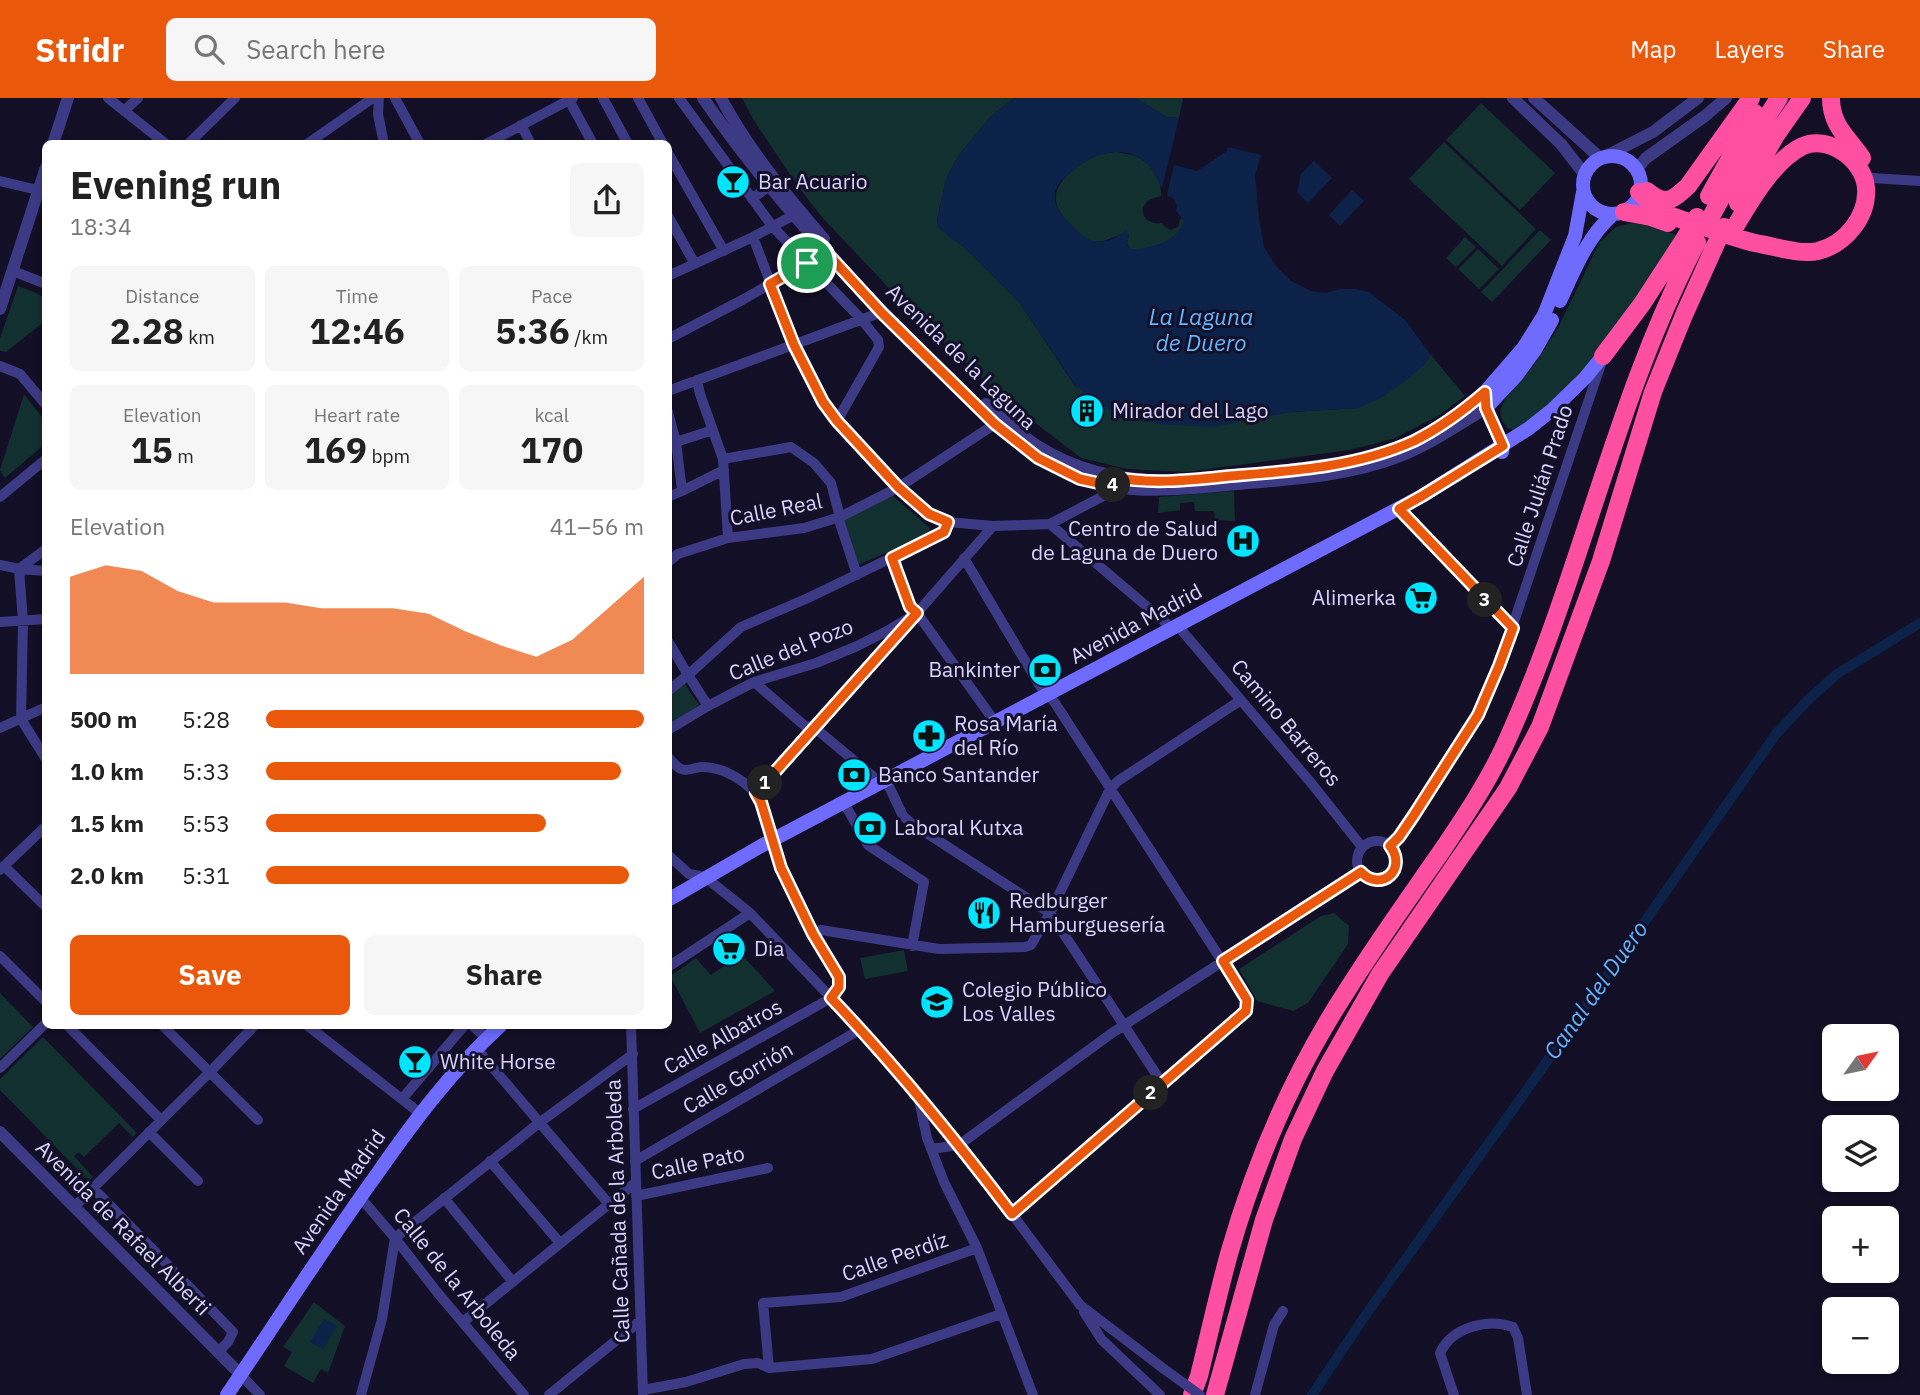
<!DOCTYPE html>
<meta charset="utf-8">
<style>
body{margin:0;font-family:"IBM Plex Sans",sans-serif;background:#f6f6f6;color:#222;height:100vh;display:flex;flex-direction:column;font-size:26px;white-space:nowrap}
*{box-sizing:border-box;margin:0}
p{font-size:23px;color:#767676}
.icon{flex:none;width:38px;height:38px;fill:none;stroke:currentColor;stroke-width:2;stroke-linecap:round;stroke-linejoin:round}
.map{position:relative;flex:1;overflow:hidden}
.drawer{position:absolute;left:42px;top:42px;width:630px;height:889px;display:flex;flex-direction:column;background:#fff;border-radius:10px;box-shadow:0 4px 10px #0003}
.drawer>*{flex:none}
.needle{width:46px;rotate:57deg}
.fabs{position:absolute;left:1822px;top:926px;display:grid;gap:14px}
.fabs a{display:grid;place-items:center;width:77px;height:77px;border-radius:10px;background:#fff;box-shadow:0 4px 10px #0003;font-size:35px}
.pin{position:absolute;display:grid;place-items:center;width:60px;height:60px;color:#fff;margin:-30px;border:4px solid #fff;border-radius:50%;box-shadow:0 2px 7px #0007}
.km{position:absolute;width:35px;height:35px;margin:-18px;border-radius:50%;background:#222;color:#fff;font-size:19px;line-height:35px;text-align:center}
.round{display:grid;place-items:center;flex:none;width:74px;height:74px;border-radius:10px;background:#f6f6f6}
.summary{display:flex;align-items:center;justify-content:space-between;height:119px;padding:0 28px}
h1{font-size:38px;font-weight:700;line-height:52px}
.stats{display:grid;grid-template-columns:repeat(3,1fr);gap:10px;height:119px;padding:7px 28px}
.stats div{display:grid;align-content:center;border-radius:10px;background:#f6f6f6;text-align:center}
.stats b{font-size:35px;font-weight:700}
.stats small{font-size:19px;font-weight:400}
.stats p{font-size:19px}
.chart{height:196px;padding:14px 28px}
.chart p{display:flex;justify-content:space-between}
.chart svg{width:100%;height:126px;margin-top:7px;fill:#ea580c;opacity:.7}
.cta{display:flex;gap:14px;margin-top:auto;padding:14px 28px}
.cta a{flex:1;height:80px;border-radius:10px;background:#ea580c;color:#fff;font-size:28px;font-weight:700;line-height:80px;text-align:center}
.cta a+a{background:#f6f6f6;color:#222}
ul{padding:0 28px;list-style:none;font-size:23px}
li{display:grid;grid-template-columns:112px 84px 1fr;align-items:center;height:52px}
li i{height:18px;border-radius:9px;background:#ea580c}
header{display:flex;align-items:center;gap:42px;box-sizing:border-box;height:98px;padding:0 35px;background:#ea580c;color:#fff}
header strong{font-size:33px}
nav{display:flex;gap:38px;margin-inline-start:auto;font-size:24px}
.search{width:490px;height:63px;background:#f6f6f6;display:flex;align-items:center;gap:18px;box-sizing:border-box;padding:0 24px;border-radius:10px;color:#767676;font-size:26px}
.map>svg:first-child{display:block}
</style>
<header>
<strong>Stridr</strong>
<div class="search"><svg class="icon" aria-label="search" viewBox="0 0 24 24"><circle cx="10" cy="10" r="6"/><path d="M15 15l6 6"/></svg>Search here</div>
<nav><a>Map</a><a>Layers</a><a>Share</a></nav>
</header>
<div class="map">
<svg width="1920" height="1297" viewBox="0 0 1920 1297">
<rect width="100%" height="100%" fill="#130f26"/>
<path fill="#12302f" d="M742 0H1015L992 17 958 58 946 81 937 122 939 130 965 150 1019 204 1075 288 1291 314 1358 310 1424 267 1431 257 1465 298 1438 318 1393 341 1349 352 1186 374 1127 371 1081 360 1009 305 918 221 821 118 797 87 753 21Z
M1135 0H1183L1179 20 1167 19Z
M1481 5 1555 75 1520 112 1446 42Z
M1444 44 1536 131 1502 168 1409 81Z
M1117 54C1124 56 1133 56 1139 60 1151 66 1163 84 1161 98 1156 100 1150 100 1146 105 1136 117 1150 127 1162 125L1165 129 1171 132 1178 129 1181 119 1185 123C1179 143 1151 151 1132 152L1127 146 1129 136C1116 135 1106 146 1092 143 1082 141 1078 134 1071 127 1050 107 1051 91 1072 73 1079 67 1087 61 1095 58 1102 55 1110 55 1117 54Z
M1632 125 1651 128 1679 138 1625 217 1583 275 1546 310 1513 333 1511 330 1508 331 1502 322 1500 313 1505 301 1534 267 1558 230 1599 145 1616 129Z
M1540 132 1551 142 1492 204 1481 194Z
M1465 139 1476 149 1456 169 1446 160Z
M1478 151 1499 171 1479 191 1458 171Z
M18 188C44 199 46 193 45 223L6 254 0 253V240Z
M24 296 45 323V346L5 380 0 372Z
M1234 393 1235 423 1215 422 1214 413H1195L1194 404 1180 405V412L1158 415 1159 399Z
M893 398 930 430 929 436 858 467 844 422 883 402Z
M684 585 699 607 669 627V598Z
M1334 815 1349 828 1348 846 1308 905 1293 913 1257 903 1239 871 1321 818Z
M904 852 908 873 865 881 860 860Z
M741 856 775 893 700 935 670 878 696 860 711 877Z
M0 895 33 929 0 961Z
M43 939 137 1035 133 1039 119 1025 84 1059 79 1054 74 1058 93 1079 89 1083 0 992V981Z
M314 1204 345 1228 328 1275 321 1271 313 1285 284 1268 292 1254 283 1249Z"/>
<path fill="#0c2248" d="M1015 0H1135L1167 19 1179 20 1162 90C1156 79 1151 67 1140 60 1115 46 1089 59 1070 75 1061 82 1053 90 1055 102 1057 114 1066 122 1073 129 1084 140 1096 148 1112 141 1117 139 1121 135 1126 133L1129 136 1127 147 1132 151C1151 151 1179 143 1184 123L1176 113 1177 108 1174 101 1167 97 1174 67 1197 73 1227 53 1228 49 1261 57 1255 77 1259 120 1264 149 1276 168 1291 183 1311 193 1326 195 1339 191H1355L1369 194 1405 222 1431 257 1424 267 1404 284 1381 300 1358 310 1291 314 1213 329 1156 326 1114 314 1093 302 1075 287 1019 204 965 150 939 130 937 122 946 81 958 58 992 17Z
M1314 63 1332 80 1308 105 1297 95 1301 76Z
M1352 92 1364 103 1340 128 1329 117Z
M324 1221 337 1228 323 1251 310 1244Z"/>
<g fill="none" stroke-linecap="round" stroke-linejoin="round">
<path stroke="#0c2248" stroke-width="10" d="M1312 1297 1369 1212 1524 996 1776 636 1809 601 1837 576 1920 525"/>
<path stroke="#3d3a85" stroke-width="10" d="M108 0 166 46
M379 0 378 16 384 46
M395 0 420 46
M603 0 628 46
M638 0 663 46
M679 0 773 129 862 222 878 242 879 249 837 323
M569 2 593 46
M124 13 138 0
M521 27 531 46
M188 46 235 0
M307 46 373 0
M486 46 573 0
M668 55 724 153
M1872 80 1920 83
M0 83 38 92
M752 101 769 88
M668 118 695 166
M753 139 794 247 823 304 837 323 899 389 929 417 948 424 993 428 1050 426 1107 396 1113 385
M13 173 46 186
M668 178 753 139 792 118
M668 241 744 201 826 154
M0 268 20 276 46 307
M697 282 700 296 723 361 728 440
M668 293 882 214
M668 314 676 344 682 393 668 399
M676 344 713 332
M723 361 791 349 814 365 831 385 840 419
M682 393 724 372
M0 399 46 361
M1399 411 1513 530
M838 419 857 477
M1050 426 1172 530
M46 451 19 471 23 523 21 621 46 661
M892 460 910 509 917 515 995 624
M964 460 1040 588 1055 605 1244 897 1248 907 1246 913 1012 1116
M668 464 678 456 728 440 804 430 840 419 899 389 995 326
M0 467 19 471 46 473
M0 524 46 521
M1178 528 1312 686 1362 749
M668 543 688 577 741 529 808 500 945 434 948 424
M754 584 805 628 815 630 881 685
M668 593 688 577 708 608 668 632
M708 608 754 584 816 565 855 549 887 533 917 515 993 428
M0 630 46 609
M886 682 903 718 911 725 1050 815 1162 985
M756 695 907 526
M844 705 868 747 924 784 912 848
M1357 763a20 20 0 1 1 40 0a20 20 0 1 1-40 0Z
M1390 748 1399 739 1466 638 1478 617 1499 568 1601 266
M668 757 689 776 705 779 750 815 861 931 918 997 927 1040 944 1084 977 1150 1033 1297
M4 768 46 809
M0 772 46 728
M813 836 821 832 939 851 1025 849 1031 847 1050 815 1110 691 1118 683 1241 602
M0 858 46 904
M668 869 750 815
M68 928 161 1022
M163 928 258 1022
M308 928 421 1016
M473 928 486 940
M631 928 643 1297
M476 950 609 1106
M0 970 46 925
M921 1000 974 1065 1080 1207 1164 1271
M402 1001 464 928
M633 1011 831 900 839 889V879L813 836 781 770 761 704C750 684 724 669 702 669 695 669 688 674 681 671 676 669 672 663 668 659
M149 1034 198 1083
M931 1051 959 1047 1112 935 1361 774
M490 1063 560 1145
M635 1063 861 931
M93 1090 233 1234 228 1244 218 1254
M636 1098 768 1070
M360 1099 395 1140 437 1194 524 1297
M444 1100 513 1184
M75 1108 210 974 254 928
M395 1140 539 1025 633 956
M1084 1214 1102 1242 1160 1297
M463 1224 635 1085
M769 1270 763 1205 841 1199 977 1150
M769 1270 872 1261 1001 1216
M241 1277 260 1297
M643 1292 686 1284 744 1266 758 1265 769 1270
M361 1297 382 1221 395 1140
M549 1297 640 1223
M1255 1297 1274 1227 1283 1213
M1454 1297 1440 1255C1452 1229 1488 1220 1513 1229L1518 1240 1527 1297"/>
<path stroke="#3d3a85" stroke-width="12" d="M703 0C771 99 851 183 936 267 979 309 1022 359 1080 381 1131 399 1195 390 1248 385 1298 381 1351 377 1398 359 1429 347 1458 327 1486 310
M721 0C748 51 786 97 824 141
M1513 0 1561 46 1585 77
M1534 0 1599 59
M53 46 68 0
M1608 57 1653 34 1698 0
M1637 71 1646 60 1705 18 1726 0
M0 211 46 69
M986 306C1002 320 1019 336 1036 347 1085 379 1142 386 1198 381
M1439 329 1485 294
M1372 359 1414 343
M1276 374 1351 363
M0 1034 241 1277"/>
<path stroke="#6f6bff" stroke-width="14" d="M1583 87a29 29 0 1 1 58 0a29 29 0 1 1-58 0Z
M1560 203C1575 171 1586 141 1612 117
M1486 310 1516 278 1535 252 1552 222
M1502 354 1503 348 1486 310 1485 294 1524 249 1544 217 1575 138 1583 94
M668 802 761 748 1422 398 1528 331 1552 312 1585 280 1603 258
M227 1297C277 1223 325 1148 377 1076 414 1023 453 971 500 928"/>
<path stroke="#ff4fa3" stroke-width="18" d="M1831 0C1831 28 1848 39 1862 60
M1647 93C1665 108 1672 103 1688 88L1751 0
M1639 94C1645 100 1652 107 1659 112 1671 119 1686 123 1699 127 1719 134 1739 142 1760 146 1778 149 1800 157 1818 153 1846 146 1868 118 1866 90 1864 62 1829 37 1803 48 1773 62 1748 107 1732 134
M1709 98 1755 15
M1738 105 1776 37 1802 0
M1624 114 1651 119 1668 125
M1707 126 1761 28 1779 0
M1603 258 1642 206 1685 140
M1192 1297 1199 1278C1209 1237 1218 1196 1229 1156 1255 1065 1294 974 1346 894 1376 846 1409 800 1441 754 1464 720 1488 684 1505 647 1580 484 1614 302 1697 144
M1215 1297 1264 1122 1293 1041 1325 973 1380 876 1508 690 1540 629 1601 463 1653 294 1684 217 1714 150"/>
<path stroke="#3d3a85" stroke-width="10" d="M1164 1271 1200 1297"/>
<path stroke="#ff4fa3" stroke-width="18" d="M1685 140 1697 119
M1714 150 1724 129"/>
</g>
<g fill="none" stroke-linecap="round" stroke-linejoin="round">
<g stroke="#fff" stroke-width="14">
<path id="route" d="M826 154 882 215 995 326 1038 360 1080 381 1112 388 1113 379C1152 387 1192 382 1231 378 1293 373 1357 369 1414 343 1440 330 1463 313 1485 294L1486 310 1503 348 1422 398 1399 411 1513 530 1499 568 1478 617 1414 717 1399 739 1390 748C1408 771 1381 795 1361 774L1223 863 1247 902 1246 913 1012 1116C955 1041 896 968 831 900L839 889V879L813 836 781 770 761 704 756 695 917 515 910 509 892 460 944 434 948 424 929 416 898 389 837 323 823 304 794 247 770 186Z"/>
</g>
<use href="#route" stroke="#ea580c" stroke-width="9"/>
</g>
<defs>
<g id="bar-disc" transform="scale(1.75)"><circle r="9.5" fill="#00e5ff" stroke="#130f26"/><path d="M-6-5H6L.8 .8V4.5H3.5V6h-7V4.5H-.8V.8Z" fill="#111"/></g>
<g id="building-disc" transform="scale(1.75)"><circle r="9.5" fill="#00e5ff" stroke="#130f26"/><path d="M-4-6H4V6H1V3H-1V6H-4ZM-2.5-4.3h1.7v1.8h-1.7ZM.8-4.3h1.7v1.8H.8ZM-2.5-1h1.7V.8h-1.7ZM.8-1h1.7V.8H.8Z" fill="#111"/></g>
<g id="hospital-disc" transform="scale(1.75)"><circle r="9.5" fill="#00e5ff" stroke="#130f26"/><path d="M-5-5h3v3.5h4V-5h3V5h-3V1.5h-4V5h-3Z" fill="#111"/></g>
<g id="supermarket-disc" transform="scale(1.75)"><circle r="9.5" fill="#00e5ff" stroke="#130f26"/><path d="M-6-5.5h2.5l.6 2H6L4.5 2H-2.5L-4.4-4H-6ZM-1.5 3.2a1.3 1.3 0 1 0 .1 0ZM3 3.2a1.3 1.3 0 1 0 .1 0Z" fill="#111"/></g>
<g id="bank-disc" transform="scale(1.75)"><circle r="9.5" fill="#00e5ff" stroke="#130f26"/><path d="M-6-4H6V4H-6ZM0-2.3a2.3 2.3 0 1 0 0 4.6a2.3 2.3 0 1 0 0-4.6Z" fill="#111"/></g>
<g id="pharmacy-disc" transform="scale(1.75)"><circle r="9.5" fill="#00e5ff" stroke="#130f26"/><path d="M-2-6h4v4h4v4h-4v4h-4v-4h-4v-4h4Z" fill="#111"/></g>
<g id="restaurant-disc" transform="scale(1.75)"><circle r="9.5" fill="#00e5ff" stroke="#130f26"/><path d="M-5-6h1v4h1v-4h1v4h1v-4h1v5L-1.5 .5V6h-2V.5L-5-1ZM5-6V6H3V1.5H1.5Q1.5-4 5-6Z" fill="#111"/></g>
<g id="school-disc" transform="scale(1.75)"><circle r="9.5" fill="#00e5ff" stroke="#130f26"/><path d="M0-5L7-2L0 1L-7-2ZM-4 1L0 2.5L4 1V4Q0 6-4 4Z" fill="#111"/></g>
</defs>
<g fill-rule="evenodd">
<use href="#bar-disc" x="733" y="84"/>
<use href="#building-disc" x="1087" y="313"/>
<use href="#hospital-disc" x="1243" y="443"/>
<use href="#supermarket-disc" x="1421" y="500"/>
<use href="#bank-disc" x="1045" y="572"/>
<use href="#pharmacy-disc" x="929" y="638"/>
<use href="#bank-disc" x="854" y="677"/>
<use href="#bank-disc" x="870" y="730"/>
<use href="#restaurant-disc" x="984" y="815"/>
<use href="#supermarket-disc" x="729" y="851"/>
<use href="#school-disc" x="937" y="904"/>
<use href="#bar-disc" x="415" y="964"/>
</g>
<g text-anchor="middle" stroke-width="6" stroke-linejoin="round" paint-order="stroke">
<g font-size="21" fill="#d9d4ff" stroke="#130f26" text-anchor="start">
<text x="758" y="91">Bar Acuario</text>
<text x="1112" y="320">Mirador del Lago</text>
<text x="1218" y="438" text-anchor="end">Centro de Salud<tspan x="1218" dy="24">de Laguna de Duero</tspan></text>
<text x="1396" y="507" text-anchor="end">Alimerka</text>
<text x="1020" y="579" text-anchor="end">Bankinter</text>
<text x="954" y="633">Rosa María<tspan x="954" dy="24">del Río</tspan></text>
<text x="878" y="684">Banco Santander</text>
<text x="894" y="737">Laboral Kutxa</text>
<text x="1009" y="810">Redburger<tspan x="1009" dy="24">Hamburguesería</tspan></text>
<text x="754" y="858">Dia</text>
<text x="962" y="899">Colegio Público<tspan x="962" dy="24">Los Valles</tspan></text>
<text x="440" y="971">White Horse</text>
</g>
<g font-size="21" fill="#d9d4ff" stroke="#130f26">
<text transform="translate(961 259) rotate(44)" y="7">Avenida de la Laguna</text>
<text transform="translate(1540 388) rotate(-72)" y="7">Calle Julián Prado</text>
<text transform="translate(776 412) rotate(-11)" y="7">Calle Real</text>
<text transform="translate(1136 526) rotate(-28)" y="7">Avenida Madrid</text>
<text transform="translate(791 552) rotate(-22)" y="7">Calle del Pozo</text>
<text transform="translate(1286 625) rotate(50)" y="7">Camino Barreros</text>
<text transform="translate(723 939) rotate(-29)" y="7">Calle Albatros</text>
<text transform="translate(738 980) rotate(-30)" y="7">Calle Gorrión</text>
<text transform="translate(698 1065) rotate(-12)" y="7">Calle Pato</text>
<text transform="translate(339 1094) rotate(-55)" y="7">Avenida Madrid</text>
<text transform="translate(618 1113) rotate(-92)" y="7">Calle Cañada de la Arboleda</text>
<text transform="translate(123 1130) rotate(45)" y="7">Avenida de Rafael Alberti</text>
<text transform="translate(895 1159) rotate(-19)" y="7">Calle Perdíz</text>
<text transform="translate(457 1186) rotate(51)" y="7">Calle de la Arboleda</text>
</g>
<g font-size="23" font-style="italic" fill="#62b6ff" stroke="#130f26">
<text x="1201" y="227">La Laguna<tspan x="1201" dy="26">de Duero</tspan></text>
<text transform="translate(1596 892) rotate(-55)" y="8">Canal del Duero</text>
</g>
</g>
</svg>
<div class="fabs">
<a><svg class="needle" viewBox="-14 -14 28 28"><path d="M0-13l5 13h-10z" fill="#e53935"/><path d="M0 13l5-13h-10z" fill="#767676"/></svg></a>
<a><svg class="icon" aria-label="layers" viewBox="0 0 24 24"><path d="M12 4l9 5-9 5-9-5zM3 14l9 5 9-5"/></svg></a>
<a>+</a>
<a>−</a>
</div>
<div class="pin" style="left:807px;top:165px;background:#1e9e55"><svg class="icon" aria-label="arrive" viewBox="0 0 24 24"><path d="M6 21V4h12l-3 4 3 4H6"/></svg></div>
<b class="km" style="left:765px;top:685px">1</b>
<b class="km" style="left:1151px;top:995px">2</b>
<b class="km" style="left:1485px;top:502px">3</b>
<b class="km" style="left:1113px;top:387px">4</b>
<section class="drawer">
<div class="summary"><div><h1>Evening run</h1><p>18:34</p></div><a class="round"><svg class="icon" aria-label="share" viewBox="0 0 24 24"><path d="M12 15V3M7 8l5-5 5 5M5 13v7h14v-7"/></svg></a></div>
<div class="stats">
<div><p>Distance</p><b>2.28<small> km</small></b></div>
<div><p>Time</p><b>12:46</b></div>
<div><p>Pace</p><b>5:36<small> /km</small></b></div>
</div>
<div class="stats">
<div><p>Elevation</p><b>15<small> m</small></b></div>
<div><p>Heart rate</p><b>169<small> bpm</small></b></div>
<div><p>kcal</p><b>170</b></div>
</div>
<div class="chart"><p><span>Elevation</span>41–56 m</p>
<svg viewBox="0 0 160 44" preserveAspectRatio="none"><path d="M0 44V10L10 6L20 8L30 15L40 19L50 19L60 19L70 21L80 21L90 21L100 23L110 29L120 34L130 38L140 32L150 21L160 10V44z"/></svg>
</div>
<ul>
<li><b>500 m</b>5:28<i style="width:100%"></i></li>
<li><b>1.0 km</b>5:33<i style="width:94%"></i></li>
<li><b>1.5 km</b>5:53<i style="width:74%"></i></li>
<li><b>2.0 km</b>5:31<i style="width:96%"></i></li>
</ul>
<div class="cta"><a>Save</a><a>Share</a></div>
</section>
</div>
